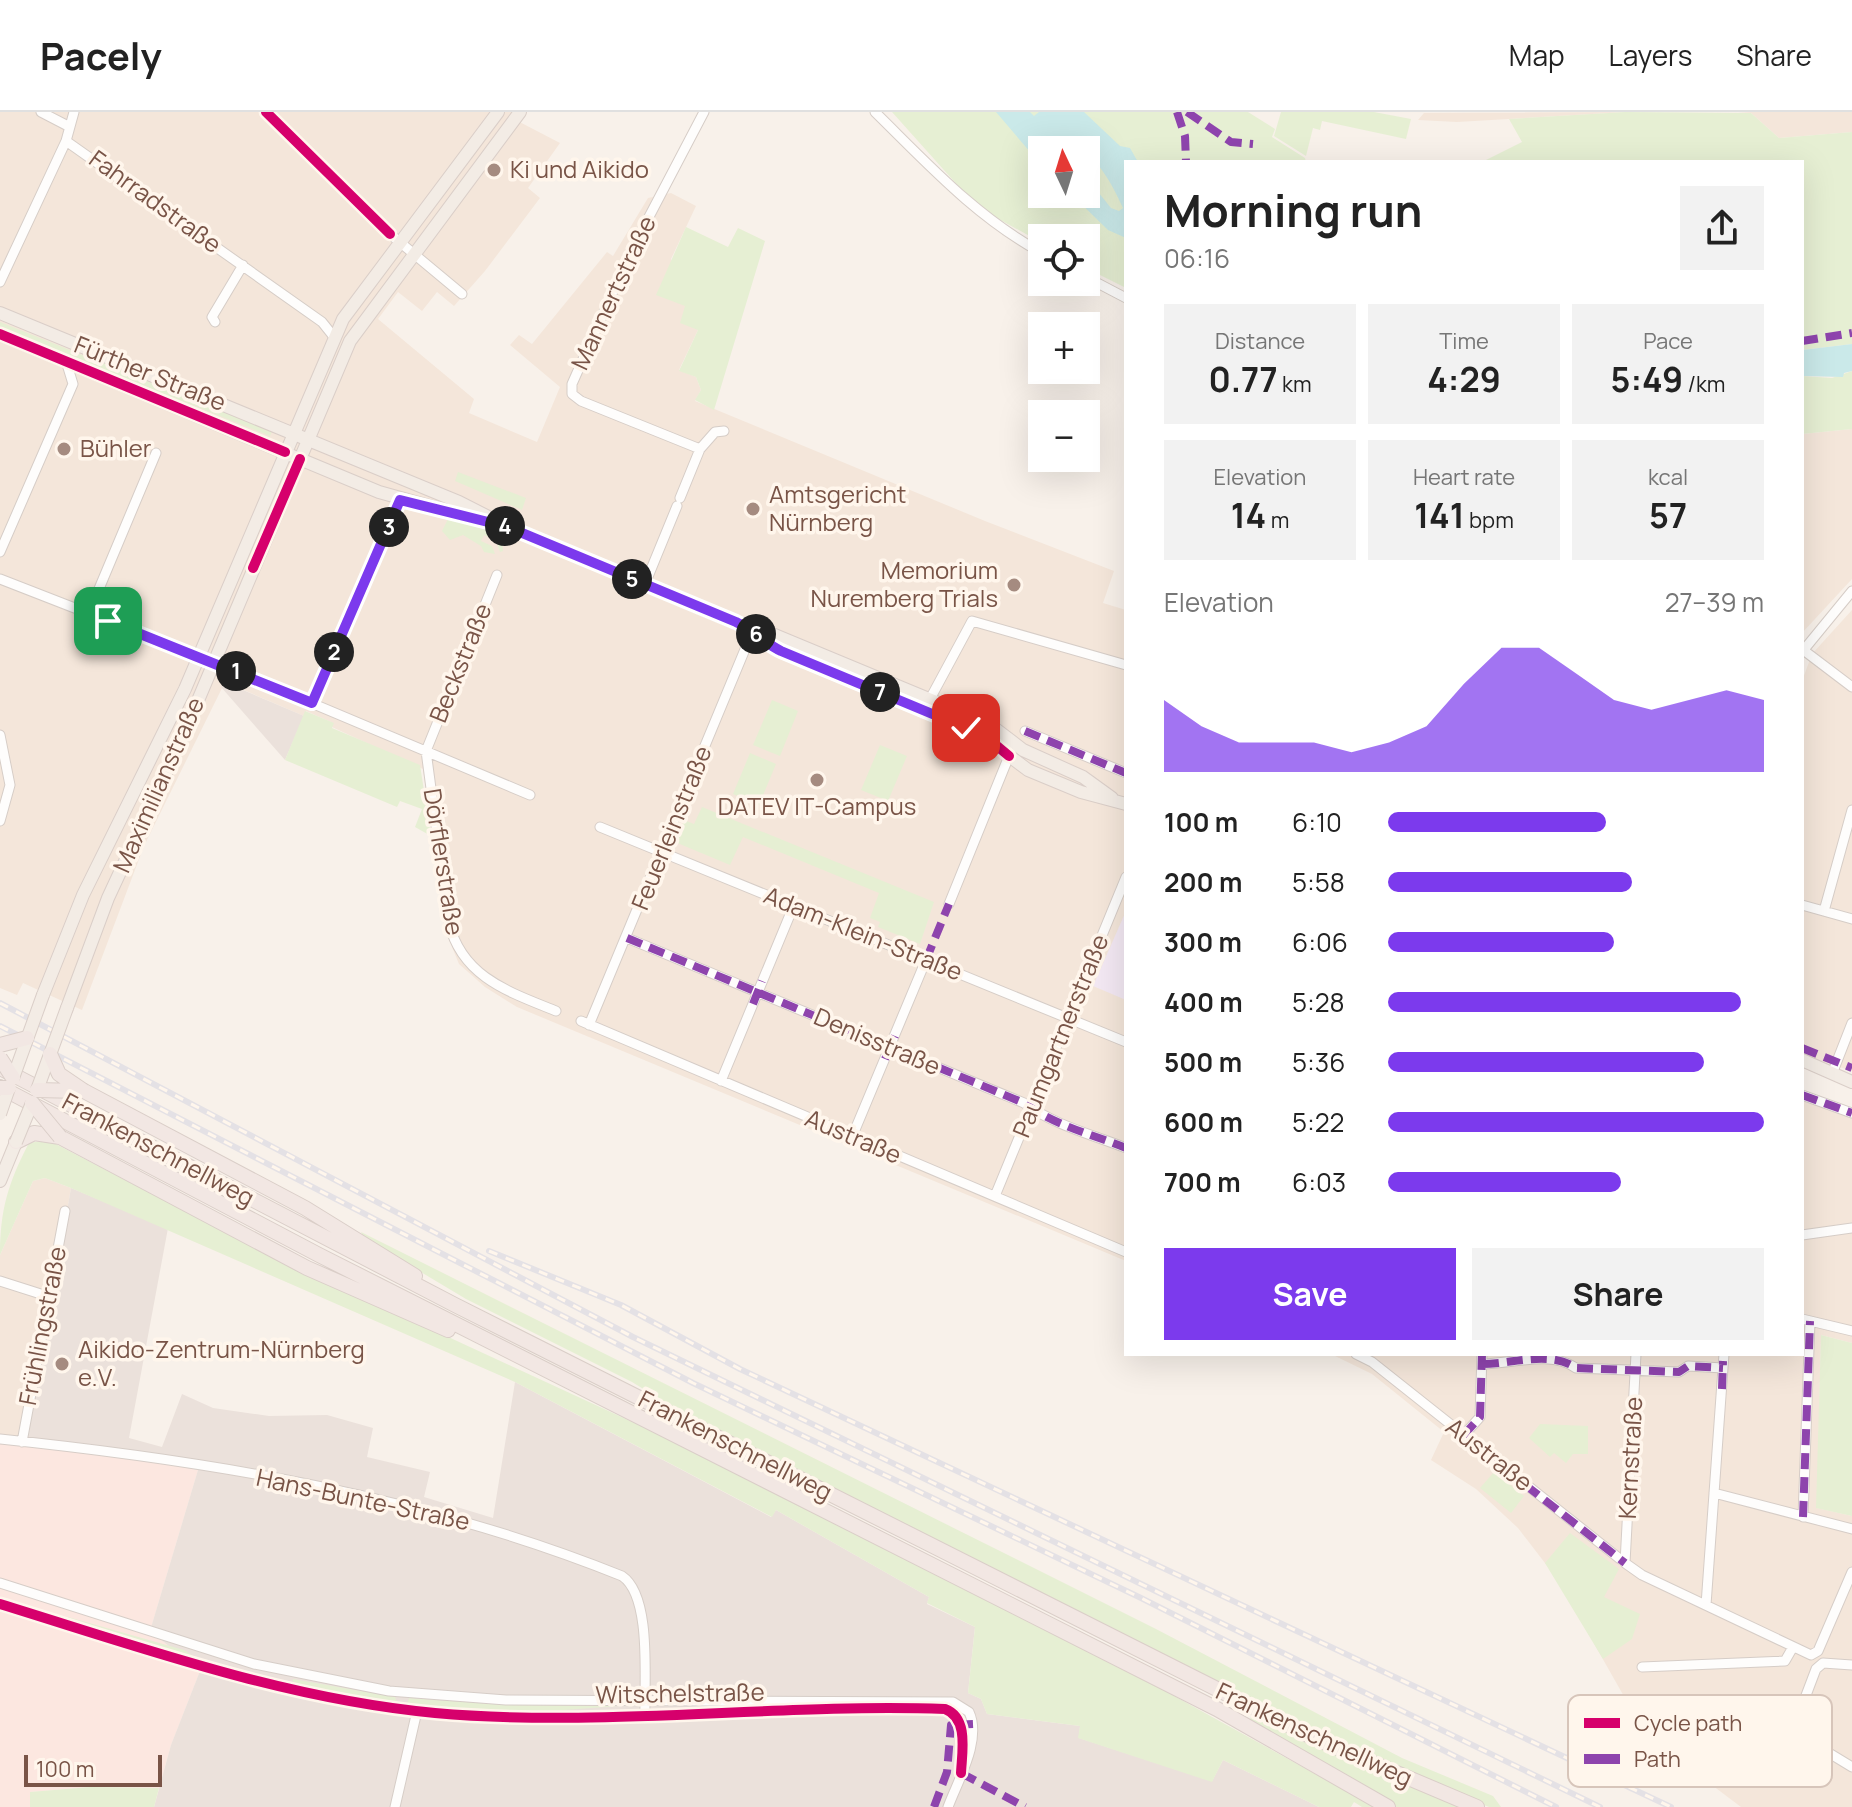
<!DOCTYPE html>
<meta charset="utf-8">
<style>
body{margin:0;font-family:Manrope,sans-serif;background:#f2f2f2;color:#222;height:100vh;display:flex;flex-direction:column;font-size:30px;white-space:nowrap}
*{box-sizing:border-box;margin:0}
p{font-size:26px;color:#767676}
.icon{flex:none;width:44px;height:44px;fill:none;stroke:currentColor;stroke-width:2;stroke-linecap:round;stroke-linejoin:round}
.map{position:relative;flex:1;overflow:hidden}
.side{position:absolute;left:1124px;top:48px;width:680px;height:1196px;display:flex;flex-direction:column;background:#fff;border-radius:0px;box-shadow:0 8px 32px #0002}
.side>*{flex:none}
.needle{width:52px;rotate:356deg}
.buttons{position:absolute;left:1028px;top:24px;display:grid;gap:16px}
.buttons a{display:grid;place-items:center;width:72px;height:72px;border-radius:0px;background:#fff;box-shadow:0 8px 32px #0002;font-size:40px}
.scale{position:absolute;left:24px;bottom:20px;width:138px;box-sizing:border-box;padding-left:8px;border:4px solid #795447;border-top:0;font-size:22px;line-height:28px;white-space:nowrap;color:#795447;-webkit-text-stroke:6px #fff6ec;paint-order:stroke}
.pin{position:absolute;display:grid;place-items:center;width:68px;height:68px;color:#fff;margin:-34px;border-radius:16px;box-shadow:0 4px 12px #0006}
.km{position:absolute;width:40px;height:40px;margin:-20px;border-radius:50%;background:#222;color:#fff;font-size:22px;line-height:40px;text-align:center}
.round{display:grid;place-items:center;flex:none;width:84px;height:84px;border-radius:0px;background:#f2f2f2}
.summary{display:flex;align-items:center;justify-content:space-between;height:136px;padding:0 40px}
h1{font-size:44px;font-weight:700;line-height:60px}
.metrics{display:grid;grid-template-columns:repeat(3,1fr);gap:12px;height:136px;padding:8px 40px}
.metrics div{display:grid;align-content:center;border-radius:0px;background:#f2f2f2;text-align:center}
.metrics b{font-size:34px;font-weight:700}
.metrics small{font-size:22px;font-weight:400}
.metrics p{font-size:22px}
.chart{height:224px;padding:16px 40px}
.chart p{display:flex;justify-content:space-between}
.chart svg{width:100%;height:144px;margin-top:8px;fill:#7c3aed;opacity:.7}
.action{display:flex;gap:16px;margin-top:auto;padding:16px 40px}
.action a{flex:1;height:92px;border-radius:0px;background:#7c3aed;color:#fff;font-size:32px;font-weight:700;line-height:92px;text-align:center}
.action a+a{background:#f2f2f2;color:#222}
ul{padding:0 40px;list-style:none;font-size:26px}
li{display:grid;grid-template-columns:128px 96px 1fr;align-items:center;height:60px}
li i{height:20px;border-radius:10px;background:#7c3aed}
header{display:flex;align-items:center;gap:48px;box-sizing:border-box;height:112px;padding:0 40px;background:#fff;border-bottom:2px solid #e0e0e0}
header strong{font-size:38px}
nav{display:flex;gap:44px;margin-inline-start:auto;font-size:28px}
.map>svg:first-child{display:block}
</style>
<header>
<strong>Pacely</strong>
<nav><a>Map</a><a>Layers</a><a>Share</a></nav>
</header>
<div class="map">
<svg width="1852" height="1695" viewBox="0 0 1852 1695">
<rect width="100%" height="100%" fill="#f8f1ea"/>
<path fill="#f4e6da" d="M0 0H513L510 5 560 31 528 76 540 86 485 159 454 194 437 180 422 199 398 180 378 207 474 287 469 301 537 330 560 275 510 233 519 223 532 232 607 140 613 144 648 86 671 81 696 94 671 147 686 194 698 218 679 258 696 265 701 278 695 289 985 409 1114 459 1103 491 1126 498V1149L517 895 485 875 459 852 445 818 423 657 332 615 333 611 306 599 304 604 225 570 144 734 82 898 23 871 17 883 0 876Z
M1625 0 1457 10 1418 8 1424 1Z
M1738 0H1852V20L1779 26 1751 1Z
M1852 317V467L1802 521V322Z
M1852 498V803L1802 789V569L1812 542Z
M1802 798 1852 812V959L1802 943Z
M1802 986 1852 1006V1231L1821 1223 1817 1396 1852 1404V1695H1741L1676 1646 1630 1595 1558 1468 1518 1416 1476 1377 1431 1348 1444 1320 1372 1262 1331 1242H1802Z
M45 1066 71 1076 28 1325 0 1323V1143L33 1069Z"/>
<path fill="#fce7e0" d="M0 1323 28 1325 198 1358 150 1519 200 1559 171 1633 159 1676 90 1675 30 1680V1695H0Z"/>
<path fill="#ebe1db" d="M224 570 304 604 285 648 221 575Z
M71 1076 168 1116 129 1326 162 1335 182 1282 213 1296 269 1304 327 1303 373 1316 367 1345 430 1360 424 1385 493 1406 515 1270 771 1405 776 1398 929 1485 927 1492 975 1515 968 1581 981 1587 987 1602 1080 1614 1079 1626 1212 1669 1223 1648 1319 1695H154L171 1633 200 1559 150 1519 198 1358 28 1325Z"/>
<path fill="#f3e8f3" d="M1126 799V888L1093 874Z"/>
<path fill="#e6efd3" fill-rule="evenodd" d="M892 0H1248L1275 17 1272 25 1305 46 1306 50H1126V176L1086 156V126H1042V131L977 95ZM1042 38H1086V82H1042Z
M1281 0H1374L1411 7 1406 27 1322 9 1320 18 1313 16 1306 44 1274 24Z
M1625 0 1751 1 1779 26 1852 20V232L1802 238V50H1482L1522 30 1509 7Z
M686 115 728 135 738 116 765 129 714 298 695 288 701 278 696 265 679 259 698 218 680 211 685 194 656 183Z
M0 210 272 319 270 324C180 287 89 254 0 217Z
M1852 259V317L1802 322V264L1832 266Z
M458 360 526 386 522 398 455 369Z
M448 407 495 420 502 427 503 439 500 440 496 429 484 423 481 429 492 434 495 442 484 440 481 434 463 423 450 428 442 419Z
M772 588 798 599 780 644 753 633Z
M305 599 334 611 332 616 420 653 431 724 415 715 422 697 400 689 397 695 285 648Z
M880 633 907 644 888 689 861 678Z
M750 641 776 652 759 693 733 682Z
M702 695 934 790 920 832 878 815 880 810 870 806 879 781 743 725 730 753 675 730 684 708 694 712Z
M48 1028 258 1137 680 1332 1100 1543 1375 1695H1362L1354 1690 1351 1695H1319L1223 1648 1212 1670 1078 1626 1080 1614 987 1602 981 1587 968 1581 975 1515 927 1491 929 1485 776 1398 772 1405 515 1270 71 1076 45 1066 33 1069 0 1143C0 1098 8 1071 29 1031Z
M361 1120 1156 1517 1402 1646 1493 1684 1501 1695H1489L1387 1655 689 1305 632 1270 466 1187 364 1126Z
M1821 1223 1852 1231V1404L1816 1396Z
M1540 1312 1588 1314V1342H1573L1566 1351 1554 1341 1550 1345 1529 1326Z
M1494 1360 1524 1384 1511 1401 1480 1376Z
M1570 1421 1619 1457 1604 1485 1640 1502 1632 1527 1603 1547 1545 1451Z
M68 1505 184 1538 198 1547 66 1508Z
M293 1567 395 1585 397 1590 292 1575Z
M409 1586 509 1593 619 1594 537 1600 407 1593Z
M1253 1601 1357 1652 1465 1695H1396L1249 1609Z
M90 1675 159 1676 154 1695H30V1680Z"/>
<path fill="#cae9e9" d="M996 0H1030L1034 4 1039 0H1084L1120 34 1130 36 1138 50H1126V126L1108 118 1071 82H1086V65L1111 96 1119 99 1123 96C1111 69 1093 37 1064 27L1059 33 1064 38H1042V54Z
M1852 232V259L1844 261 1843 265 1802 264V238Z"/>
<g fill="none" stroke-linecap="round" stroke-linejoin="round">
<g stroke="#d6cdc7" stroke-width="11">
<path id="minor" d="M41 0 68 14
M266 0 390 122 462 182
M875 0C928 52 976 105 1042 141
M66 29 322 210 334 225
M1086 165 1126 186
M0 170 66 29 74 0
M215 210 212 205 243 153
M700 337 715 320 724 319
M680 386 700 337 581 289 572 282V272L630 141 704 0
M0 440 73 272 66 249
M497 463 426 639 449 811C462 865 509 880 556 899
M0 467 221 553 530 683
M645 472 677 394
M88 503 156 341
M1802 537 1852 575
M1802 540 1852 479
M930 587 972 509 1126 553
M312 591 400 388
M1025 619 1126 661
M0 623 10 673 0 709
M600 715 1126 930
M949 792 1011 639
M1802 793 1852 807
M1824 799 1852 698
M627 826 1024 991C1056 1014 1091 1022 1126 1036
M581 909 1126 1140
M589 913 753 518
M1832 962 1852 911
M721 969 794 793
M1802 983 1852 1001
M852 1025 926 848
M995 1084 1126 765
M1802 1123 1852 1116
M0 1169 47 1184
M1802 1207 1852 1219
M1356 1242 1372 1250 1620 1447
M1636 1242 1625 1451 1642 1463 1811 1543 1818 1539 1852 1460
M1483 1252C1511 1252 1551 1238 1576 1256L1679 1260 1688 1254 1723 1256
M1463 1324 1480 1305 1482 1242
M0 1327C211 1349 424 1384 622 1464 652 1484 644 1568 645 1603
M22 1330 65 1099
M1714 1381 1852 1417
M1803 1405 1810 1209
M0 1471 254 1552 389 1579 506 1588 953 1590 969 1600C982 1628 958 1668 948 1695
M0 1492C143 1536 285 1587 435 1601 604 1616 775 1591 945 1597 966 1605 963 1630 961 1649
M1706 1493 1724 1242
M1852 1553 1823 1551 1816 1557 1794 1615 1801 1624 1852 1655
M1642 1555 1785 1549 1793 1535
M395 1695 417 1599"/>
</g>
<g stroke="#dacec8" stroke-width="14">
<path id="major" d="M0 201 459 390 508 415 753 518 765 519 989 612 1023 638 1083 665 1112 686
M0 222 379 380 501 414
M753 518 761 528 781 539 979 621 1028 658 1081 680 1126 692
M43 883 83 783 185 577 343 207 498 0
M67 896 108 786 180 631 350 229 520 0
M1802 948 1852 970
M0 1069 16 1030"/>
</g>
<g stroke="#dacec8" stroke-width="16">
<path id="highway" d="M4 958 455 1193 1314 1626 1477 1695
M0 975 319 1143 1217 1597 1388 1695
M84 979 305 1096 415 1164
M16 1030 34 1021 60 1025 307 1156 448 1218"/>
</g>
<use href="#minor" stroke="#fefdfc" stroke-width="9"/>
<use href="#major" stroke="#f3ece5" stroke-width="12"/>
<use href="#highway" stroke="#f2e7e3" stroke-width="14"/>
<g stroke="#e4e1e5" stroke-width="6">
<path id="rail" d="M0 891 633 1225 1600 1695
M0 914 693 1271 1141 1486 1556 1695
M489 1139 621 1193 740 1257 1671 1695"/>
</g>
<use href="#rail" stroke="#fff6ec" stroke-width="3" stroke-dasharray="9" stroke-linecap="butt"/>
<g stroke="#dacec8" stroke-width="14" stroke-linecap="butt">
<path id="major-bridge" d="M13 966 43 883
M37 978 67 896
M0 1002 9 976
M16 1030 32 991"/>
</g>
<g stroke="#dacec8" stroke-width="16" stroke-linecap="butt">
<path id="highway-bridge" d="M0 933 27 926
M50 942 59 962 84 979
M0 946 13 966
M0 976H9
M37 978 79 979
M32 991 60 1025"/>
</g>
<use href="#major-bridge" stroke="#f3ece5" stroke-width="12"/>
<use href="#highway-bridge" stroke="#f2e7e3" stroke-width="14"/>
<path stroke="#8e44ad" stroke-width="8" stroke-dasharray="16 8" stroke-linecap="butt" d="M1177 0 1185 24 1186 50
M1187 0 1231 30 1253 32
M1802 229 1852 221
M1025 619 1126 661
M627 826 1024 991C1056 1014 1091 1022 1126 1036
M926 848 949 792
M753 892 762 869
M1802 936 1852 956
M885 947 895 924
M1802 983 1852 1001
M1482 1242 1480 1305 1463 1324 1625 1451
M1483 1252C1511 1252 1551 1238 1576 1256L1679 1260 1688 1254 1723 1256
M1722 1277 1723 1249
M1803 1405 1810 1209
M961 1661 1025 1695
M934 1695 947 1660 951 1613 973 1612"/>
<g stroke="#fff6ec" stroke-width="15">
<path id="cycleway" d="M266 0 390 122
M0 222 285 340
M253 456 300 347
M753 518 761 528 781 539 985 624 1009 644
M0 1492C143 1536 285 1587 435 1601 604 1616 775 1591 945 1597 969 1606 962 1640 961 1661"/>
</g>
<use href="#cycleway" stroke="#d6006c" stroke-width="10"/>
</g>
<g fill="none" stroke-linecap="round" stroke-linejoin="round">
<g stroke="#fff" stroke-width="16">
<path id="route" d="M108 509 312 591 400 388 508 415 736 510C753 518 764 531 781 539L966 616"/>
</g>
<use href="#route" stroke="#7c3aed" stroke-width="10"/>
</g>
<g fill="#a58b80" stroke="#fff6ec" stroke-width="3">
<circle cx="494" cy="58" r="8"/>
<circle cx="64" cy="337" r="8"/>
<circle cx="753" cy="397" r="8"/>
<circle cx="1014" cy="473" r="8"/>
<circle cx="817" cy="668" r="8"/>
<circle cx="62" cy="1252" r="8"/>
</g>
<g text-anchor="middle" stroke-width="7" stroke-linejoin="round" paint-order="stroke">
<g font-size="24" fill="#795447" stroke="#fff6ec" text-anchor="start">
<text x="510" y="66">Ki und Aikido</text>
<text x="80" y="345">Bühler</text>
<text x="769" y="391">Amtsgericht<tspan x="769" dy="28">Nürnberg</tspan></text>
<text x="998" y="467" text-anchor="end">Memorium<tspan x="998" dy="28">Nuremberg Trials</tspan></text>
<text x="817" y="703" text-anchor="middle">DATEV IT-Campus</text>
<text x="78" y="1246">Aikido-Zentrum-Nürnberg<tspan x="78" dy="28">e.V.</tspan></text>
</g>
<g font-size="24" fill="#795447" stroke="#fff6ec">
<text transform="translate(155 90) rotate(36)" y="8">Fahrradstraße</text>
<text transform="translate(614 181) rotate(-65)" y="8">Mannertstraße</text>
<text transform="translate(150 262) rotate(22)" y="8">Fürther Straße</text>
<text transform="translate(461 551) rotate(-68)" y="8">Beckstraße</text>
<text transform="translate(159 673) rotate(-66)" y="8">Maximilianstraße</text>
<text transform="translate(672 716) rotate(-68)" y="8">Feuerleinstraße</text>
<text transform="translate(443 750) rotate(81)" y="8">Dörflerstraße</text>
<text transform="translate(863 822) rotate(22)" y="8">Adam-Klein-Straße</text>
<text transform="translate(1061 924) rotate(-68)" y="8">Paumgartnerstraße</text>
<text transform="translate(877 930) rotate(23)" y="8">Denisstraße</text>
<text transform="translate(853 1025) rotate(23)" y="8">Austraße</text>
<text transform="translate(158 1038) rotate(28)" y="8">Frankenschnellweg</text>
<text transform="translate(43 1214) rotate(-79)" y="8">Frühlingstraße</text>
<text transform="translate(735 1334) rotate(27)" y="8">Frankenschnellweg</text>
<text transform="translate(1489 1343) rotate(38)" y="8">Austraße</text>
<text transform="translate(1631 1346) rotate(-87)" y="8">Kernstraße</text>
<text transform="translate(363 1388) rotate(12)" y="8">Hans-Bunte-Straße</text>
<text transform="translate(680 1582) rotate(-1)" y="8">Witschelstraße</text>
<text transform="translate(1314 1623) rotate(25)" y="8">Frankenschnellweg</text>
</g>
</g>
<rect x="1568" y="1583" width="264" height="92" rx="12" fill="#fff6ec" stroke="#d7c5ba" stroke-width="2"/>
<rect x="1584" y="1606" width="36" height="10" fill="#d6006c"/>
<rect x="1584" y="1642" width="36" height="10" fill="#8e44ad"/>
<g font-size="22" fill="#795447">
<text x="1634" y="1619">Cycle path</text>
<text x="1634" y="1655">Path</text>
</g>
</svg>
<div class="buttons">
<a><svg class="needle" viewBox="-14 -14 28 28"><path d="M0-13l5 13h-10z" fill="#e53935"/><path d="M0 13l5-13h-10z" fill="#767676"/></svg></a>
<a><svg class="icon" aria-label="locate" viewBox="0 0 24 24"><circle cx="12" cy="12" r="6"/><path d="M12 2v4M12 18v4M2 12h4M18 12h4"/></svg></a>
<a>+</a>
<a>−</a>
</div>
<div class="scale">100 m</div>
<div class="pin" style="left:108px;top:509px;background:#1e9e55"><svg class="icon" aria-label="arrive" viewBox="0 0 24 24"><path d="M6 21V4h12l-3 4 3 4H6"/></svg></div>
<div class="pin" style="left:966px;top:616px;background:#d93025"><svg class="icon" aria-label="check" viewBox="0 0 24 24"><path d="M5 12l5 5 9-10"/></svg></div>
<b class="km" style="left:236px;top:559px">1</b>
<b class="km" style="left:334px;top:540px">2</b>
<b class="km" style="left:389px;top:415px">3</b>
<b class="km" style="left:505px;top:414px">4</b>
<b class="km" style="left:632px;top:467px">5</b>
<b class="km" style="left:756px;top:522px">6</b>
<b class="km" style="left:880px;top:580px">7</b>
<section class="side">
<div class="summary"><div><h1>Morning run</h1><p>06:16</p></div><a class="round"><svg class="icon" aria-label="share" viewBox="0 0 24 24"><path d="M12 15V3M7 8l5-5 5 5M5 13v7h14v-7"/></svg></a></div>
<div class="metrics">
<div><p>Distance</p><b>0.77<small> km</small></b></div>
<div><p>Time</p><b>4:29</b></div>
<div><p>Pace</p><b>5:49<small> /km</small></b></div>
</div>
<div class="metrics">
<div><p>Elevation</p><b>14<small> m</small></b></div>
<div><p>Heart rate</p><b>141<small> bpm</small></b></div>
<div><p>kcal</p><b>57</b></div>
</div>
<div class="chart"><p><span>Elevation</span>27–39 m</p>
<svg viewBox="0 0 160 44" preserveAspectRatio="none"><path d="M0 44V22L10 30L20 35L30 35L40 35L50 38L60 35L70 30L80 17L90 6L100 6L110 14L120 22L130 25L140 22L150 19L160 22V44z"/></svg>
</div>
<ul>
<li><b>100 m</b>6:10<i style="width:58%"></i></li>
<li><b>200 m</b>5:58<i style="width:65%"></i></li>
<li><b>300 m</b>6:06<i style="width:60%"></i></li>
<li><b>400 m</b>5:28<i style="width:94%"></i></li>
<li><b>500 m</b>5:36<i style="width:84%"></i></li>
<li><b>600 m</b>5:22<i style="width:100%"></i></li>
<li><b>700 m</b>6:03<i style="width:62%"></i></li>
</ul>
<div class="action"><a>Save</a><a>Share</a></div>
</section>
</div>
